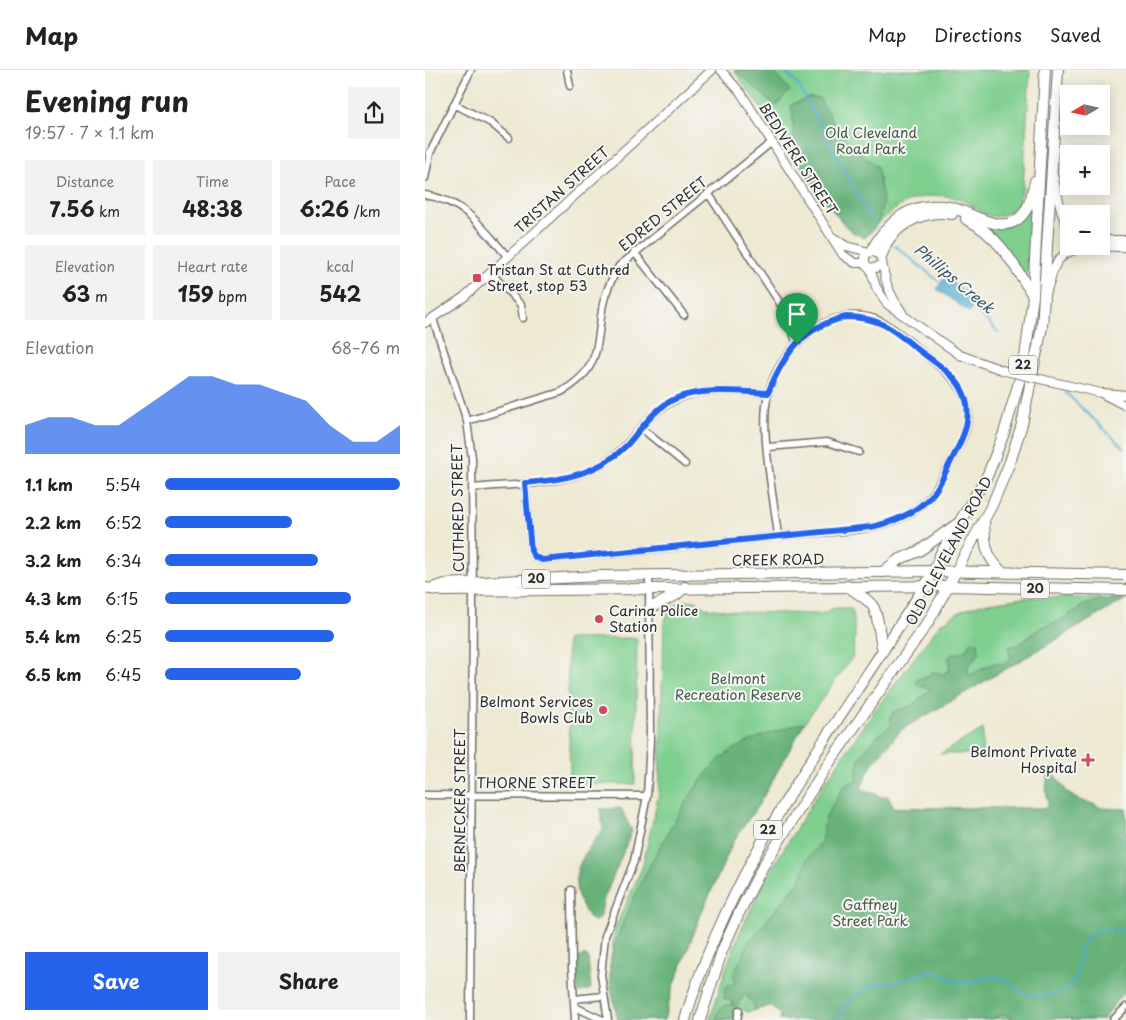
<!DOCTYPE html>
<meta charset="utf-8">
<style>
body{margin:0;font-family:"Playpen Sans",sans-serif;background:#f2f2f2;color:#222;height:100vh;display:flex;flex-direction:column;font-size:19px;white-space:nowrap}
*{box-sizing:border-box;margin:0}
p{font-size:16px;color:#767676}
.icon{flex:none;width:28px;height:28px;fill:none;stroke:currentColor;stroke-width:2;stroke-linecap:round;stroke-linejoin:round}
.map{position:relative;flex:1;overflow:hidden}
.side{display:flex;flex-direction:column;background:#fff;width:425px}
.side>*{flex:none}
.needle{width:32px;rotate:261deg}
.tools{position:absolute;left:635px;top:15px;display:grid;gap:10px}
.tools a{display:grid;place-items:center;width:50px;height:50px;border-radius:0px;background:#fff;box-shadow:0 2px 12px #0003;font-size:25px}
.pin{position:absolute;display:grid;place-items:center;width:42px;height:42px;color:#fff;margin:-51px -21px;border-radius:50% 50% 50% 0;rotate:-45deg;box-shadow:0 0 5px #0007}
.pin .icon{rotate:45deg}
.round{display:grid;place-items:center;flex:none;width:52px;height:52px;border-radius:0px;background:#f2f2f2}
.overview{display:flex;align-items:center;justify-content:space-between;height:85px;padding:0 25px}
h1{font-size:28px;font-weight:700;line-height:38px}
.figures{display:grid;grid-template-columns:repeat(3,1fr);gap:8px;height:85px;padding:5px 25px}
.figures div{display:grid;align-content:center;border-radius:0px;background:#f2f2f2;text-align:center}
.figures b{font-size:21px;font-weight:700}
.figures small{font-size:14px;font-weight:400}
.figures p{font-size:14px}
.chart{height:140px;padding:10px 25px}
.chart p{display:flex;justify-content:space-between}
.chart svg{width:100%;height:90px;margin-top:5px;fill:#2563eb;opacity:.7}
.action{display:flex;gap:10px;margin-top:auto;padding:10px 25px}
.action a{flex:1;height:58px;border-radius:0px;background:#2563eb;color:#fff;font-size:20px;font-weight:700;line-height:58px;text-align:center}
.action a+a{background:#f2f2f2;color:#222}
ul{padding:0 25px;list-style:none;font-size:16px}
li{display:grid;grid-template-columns:80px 60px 1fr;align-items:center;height:38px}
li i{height:12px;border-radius:6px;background:#2563eb}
header{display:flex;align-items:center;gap:30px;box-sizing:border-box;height:70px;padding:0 25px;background:#fff;border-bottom:1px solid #e0e0e0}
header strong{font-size:24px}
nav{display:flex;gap:28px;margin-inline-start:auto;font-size:18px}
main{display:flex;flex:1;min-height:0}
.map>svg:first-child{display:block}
</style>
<header>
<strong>Map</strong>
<nav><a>Map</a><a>Directions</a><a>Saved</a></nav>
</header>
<main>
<section class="side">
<div class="overview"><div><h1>Evening run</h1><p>19:57 · 7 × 1.1 km</p></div><a class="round"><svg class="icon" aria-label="share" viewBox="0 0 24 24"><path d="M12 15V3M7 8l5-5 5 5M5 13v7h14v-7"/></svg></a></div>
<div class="figures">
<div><p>Distance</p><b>7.56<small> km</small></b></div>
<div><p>Time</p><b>48:38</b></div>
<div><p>Pace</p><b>6:26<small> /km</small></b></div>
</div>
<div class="figures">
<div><p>Elevation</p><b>63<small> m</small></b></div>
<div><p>Heart rate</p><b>159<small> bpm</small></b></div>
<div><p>kcal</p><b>542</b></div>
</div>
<div class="chart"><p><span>Elevation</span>68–76 m</p>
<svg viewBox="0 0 160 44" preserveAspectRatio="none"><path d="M0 44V30L10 26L20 26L30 30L40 30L50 22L60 14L70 6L80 6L90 10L100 10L110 14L120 18L130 30L140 38L150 38L160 30V44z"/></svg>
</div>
<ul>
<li><b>1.1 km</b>5:54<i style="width:100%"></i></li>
<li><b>2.2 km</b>6:52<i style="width:54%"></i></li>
<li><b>3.2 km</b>6:34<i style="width:65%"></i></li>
<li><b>4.3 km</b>6:15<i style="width:79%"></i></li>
<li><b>5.4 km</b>6:25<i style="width:72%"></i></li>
<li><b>6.5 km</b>6:45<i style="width:58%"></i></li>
</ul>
<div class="action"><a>Save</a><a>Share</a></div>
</section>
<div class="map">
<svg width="701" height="950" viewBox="0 0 701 950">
<rect width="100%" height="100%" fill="#f6f6f2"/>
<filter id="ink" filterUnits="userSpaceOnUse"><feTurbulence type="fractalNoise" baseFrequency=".02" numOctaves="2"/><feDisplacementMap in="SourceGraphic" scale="10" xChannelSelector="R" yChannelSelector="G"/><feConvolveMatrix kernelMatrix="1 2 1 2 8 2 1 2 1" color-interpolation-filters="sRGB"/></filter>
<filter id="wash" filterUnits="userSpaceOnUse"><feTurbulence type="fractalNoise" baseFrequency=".0096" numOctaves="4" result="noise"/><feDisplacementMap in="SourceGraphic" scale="20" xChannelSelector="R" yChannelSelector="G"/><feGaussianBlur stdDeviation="1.12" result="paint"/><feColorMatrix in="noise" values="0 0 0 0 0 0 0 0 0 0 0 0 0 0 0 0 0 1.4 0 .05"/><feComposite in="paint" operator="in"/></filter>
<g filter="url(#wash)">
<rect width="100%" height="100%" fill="#eee9d3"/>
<path fill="#7fcf8f" stroke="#557d5d" d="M309 0H605L598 117C596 122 596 128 593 132 588 143 571 150 560 144 552 140 546 133 537 130 528 126 516 125 507 126 476 128 459 147 440 168L426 161 396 124Z
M606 139 603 198 600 206 555 151 569 156Z
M605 527 701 529 476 660 447 694 427 737 701 739V921L694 927 678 950H646V948L354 950 358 932 324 942 313 938 309 950H285L302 895 315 862 342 806 395 720 445 647 515 554 536 541 556 534Z
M260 531H273L280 538 319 542 396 544 409 538H425L428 541 430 566 427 588 380 652 334 734 309 770 276 844 247 921 239 950H193L185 897 190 858 217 798 234 723 239 554 244 538Z
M212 568 210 714H145L142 569Z
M558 659 557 684H515Z"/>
<path fill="#67b27a" stroke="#496e52" d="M309 0H347L365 20 351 36Z
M386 27 395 29 408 52 425 74 452 97 458 130 454 152 440 168C436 166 430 164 426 161 414 152 376 99 372 85 367 69 369 52 366 35Z
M678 529H701L476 660 447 694 436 717C442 723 449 721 455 727L463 726 469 738H620L623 736 621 718 623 703H628C634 710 639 719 646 725 655 733 667 731 676 738L701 739V921L694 927 678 950H646V948L591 950 579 944 565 950H354L355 945 345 936 329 940V935L320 924 311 937 309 950H291C292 942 295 938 302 934L308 936 307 931 299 929C300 910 301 920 311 911L308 905 323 873 376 809 382 789 396 772 401 746 419 716 432 710C433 705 431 703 432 699 433 681 454 664 467 655L465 649 468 642 486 636 506 619 492 615V609L501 607 508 602 518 604 524 600 525 592 523 588 528 584 540 581 547 571 553 573 554 583 543 597V606L569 593 579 594 586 588 583 577 593 575 615 558 634 551 659 535Z
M380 652 334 734 309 770 276 844 247 921 239 950H193C189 934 184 914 185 897 187 858 261 720 291 693 313 671 351 661 380 652Z
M196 738 207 761 179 829 175 848 170 851 165 849C139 812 152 792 178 759L175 739Z
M158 885 163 887 166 919 153 923 150 891Z"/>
<path fill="#53acd1" stroke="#3f6c7e" d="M520 207 552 230 544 242 512 219Z"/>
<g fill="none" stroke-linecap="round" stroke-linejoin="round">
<path stroke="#53acd1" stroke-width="2" d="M359 0 374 16 446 150
M469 175 517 214
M547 236 573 262
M640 322 699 378
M411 950C414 941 440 917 449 914 455 912 462 913 469 912 481 910 494 905 505 900 517 904 528 914 541 913 553 911 562 905 575 908 585 909 591 921 600 924 609 926 619 926 627 925 669 919 640 874 671 861 680 857 691 860 701 860"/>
</g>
</g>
<g filter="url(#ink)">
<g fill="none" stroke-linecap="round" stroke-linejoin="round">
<g stroke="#6f6e66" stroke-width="9">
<path id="minor" d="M142 0 145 16
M29 34 66 53 84 68
M0 108 5 83 46 0
M283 123 360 241 372 274
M0 125C41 131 57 158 83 187
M209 182 259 245
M66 203 96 235 98 248
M8 249 42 351 47 388 48 537 45 950
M42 351 136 322C175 300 171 279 177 240 179 224 186 210 194 196L347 72
M216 358 260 394
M343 377 402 372 434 382
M100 413 106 481 110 487 117 490C200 482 282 474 365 465 400 461 450 463 482 445 504 433 514 415 525 393 533 377 544 361 543 342 542 316 522 303 504 288 488 275 471 258 452 250 403 231 354 280 343 324 334 359 349 428 353 466
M47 418C87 414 132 416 170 398 191 388 205 371 220 353 256 313 294 321 343 323
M0 725 222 726
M146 820 147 898 150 950
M149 929 178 926
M150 937 178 950
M183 950 176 905 180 866 209 791 222 726 225 669 224 505
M312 950 314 940
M688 950 701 937"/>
</g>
<g stroke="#6f6e66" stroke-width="10">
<path id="tertiary" d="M296 0 316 23 418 185 430 193H440
M628 105 637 144 644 159
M409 168 421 176 444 182
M676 170H701
M456 194 451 198 443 197 440 193V185L447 181 456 186C460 210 462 221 477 242
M445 198 451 217 462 234 535 285 580 301
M621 222C625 214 626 205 630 196 642 171 678 177 701 177
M0 253 39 227 287 0
M676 323 701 336
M678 323 701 325"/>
</g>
<g stroke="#6f6e66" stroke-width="12">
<path id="primary" d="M0 518 19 521 523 516 701 520
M7 518 20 514 175 506 509 501 701 505
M225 538 251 525 260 517"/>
</g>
<g stroke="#6f6e66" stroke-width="12">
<path id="trunk" d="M541 149C574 165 590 196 608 226
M447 181C453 166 464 155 476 146 490 137 508 134 524 137 548 141 582 172 601 140 606 132 608 121 610 111
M456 186C459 181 460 176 462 172 477 150 503 140 527 144
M559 451C560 475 560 485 577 502
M458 502 473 490 494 481 532 454
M422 516C430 522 440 527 447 535 454 544 454 568 458 581
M260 950C309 783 419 647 509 501L515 485 563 404 579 363 599 295 608 226 620 0
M275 950 297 881 314 843 338 796 402 696 504 551 567 435 585 392 597 354 617 257 633 0"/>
</g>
<use href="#minor" stroke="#fff" stroke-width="6"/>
<use href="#tertiary" stroke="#fff" stroke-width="8"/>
<use href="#primary" stroke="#fff" stroke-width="10"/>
<use href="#trunk" stroke="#fff" stroke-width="10"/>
<g stroke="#6f6e66" stroke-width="10" stroke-linecap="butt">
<path id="tertiary-bridge" d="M580 301 676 323"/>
</g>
<use href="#tertiary-bridge" stroke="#fff" stroke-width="8"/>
</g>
</g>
<g fill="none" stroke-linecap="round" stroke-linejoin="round" filter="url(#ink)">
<g stroke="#fff" stroke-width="10">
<path id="route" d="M421 247C454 247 466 258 491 278 506 290 527 302 536 318 552 346 536 372 523 397 518 407 514 418 506 426 490 444 469 452 446 457L117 490 110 487 106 481 100 413C138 410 174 404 202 375 217 358 230 337 252 328 280 317 313 322 343 323 359 284 377 257 421 247Z"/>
</g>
<use href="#route" stroke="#2563eb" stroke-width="6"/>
</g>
<g fill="#d1495b" stroke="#f6f6f2" stroke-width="2">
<rect x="47" y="203" width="10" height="10" rx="2.5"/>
<circle cx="174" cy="549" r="5"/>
<circle cx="178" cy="640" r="5"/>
<path d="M660.5 682.5h5v5h5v5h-5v5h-5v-5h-5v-5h5z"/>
</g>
<g text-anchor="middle" stroke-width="4" stroke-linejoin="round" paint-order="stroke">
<g fill="#f6f6f2" stroke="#686867" stroke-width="1">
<rect x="584" y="285.5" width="28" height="19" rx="4"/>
<rect x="97" y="499.5" width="28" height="19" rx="4"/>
<rect x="596" y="509.5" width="28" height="19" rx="4"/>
<rect x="329" y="750.5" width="28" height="19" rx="4"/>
</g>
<g font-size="12" font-weight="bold" fill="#2b2b2b">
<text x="598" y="299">22</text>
<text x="111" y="513">20</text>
<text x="610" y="523">20</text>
<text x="343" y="764">22</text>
</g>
<g font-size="14" fill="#445c49" stroke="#f6f6f2">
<text x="446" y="68">Old Cleveland<tspan x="446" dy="16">Road Park</tspan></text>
<text x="313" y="614">Belmont<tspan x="313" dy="16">Recreation Reserve</tspan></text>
<text x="445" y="840">Gaffney<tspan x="445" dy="16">Street Park</tspan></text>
</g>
<g font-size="14" fill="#2b2b2b" stroke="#f6f6f2">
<text transform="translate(373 89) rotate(57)" y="5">BEDIVERE STREET</text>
<text transform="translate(137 120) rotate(-42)" y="5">TRISTAN STREET</text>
<text transform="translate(238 144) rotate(-39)" y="5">EDRED STREET</text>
<text transform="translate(33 438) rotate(-91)" y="5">CUTHRED STREET</text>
<text transform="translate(524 481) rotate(-62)" y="5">OLD CLEVELAND ROAD</text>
<text transform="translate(353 490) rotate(-1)" y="5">CREEK ROAD</text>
<text x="111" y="718">THORNE STREET</text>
<text transform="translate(35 731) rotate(-90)" y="5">BERNECKER STREET</text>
</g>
<g font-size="14" fill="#2b2b2b" stroke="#f6f6f2" text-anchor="start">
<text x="62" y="205">Tristan St at Cuthred<tspan x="62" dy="16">Street, stop 53</tspan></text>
<text x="184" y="546">Carina Police<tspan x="184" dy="16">Station</tspan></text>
<text x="168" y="637" text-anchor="end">Belmont Services<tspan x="168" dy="16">Bowls Club</tspan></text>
<text x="652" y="687" text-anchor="end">Belmont Private<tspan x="652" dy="16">Hospital</tspan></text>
</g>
<g font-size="15" font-style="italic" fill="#395865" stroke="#f6f6f2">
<text transform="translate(529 209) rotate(40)" y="5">Phillips Creek</text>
</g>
</g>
</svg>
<div class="tools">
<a><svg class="needle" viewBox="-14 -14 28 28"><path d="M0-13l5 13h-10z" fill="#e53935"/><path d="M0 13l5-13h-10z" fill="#767676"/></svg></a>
<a>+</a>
<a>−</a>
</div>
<div class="pin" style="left:372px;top:274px;background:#1e9e55"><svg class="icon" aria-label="arrive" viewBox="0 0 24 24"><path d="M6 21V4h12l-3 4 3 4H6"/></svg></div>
</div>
</main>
